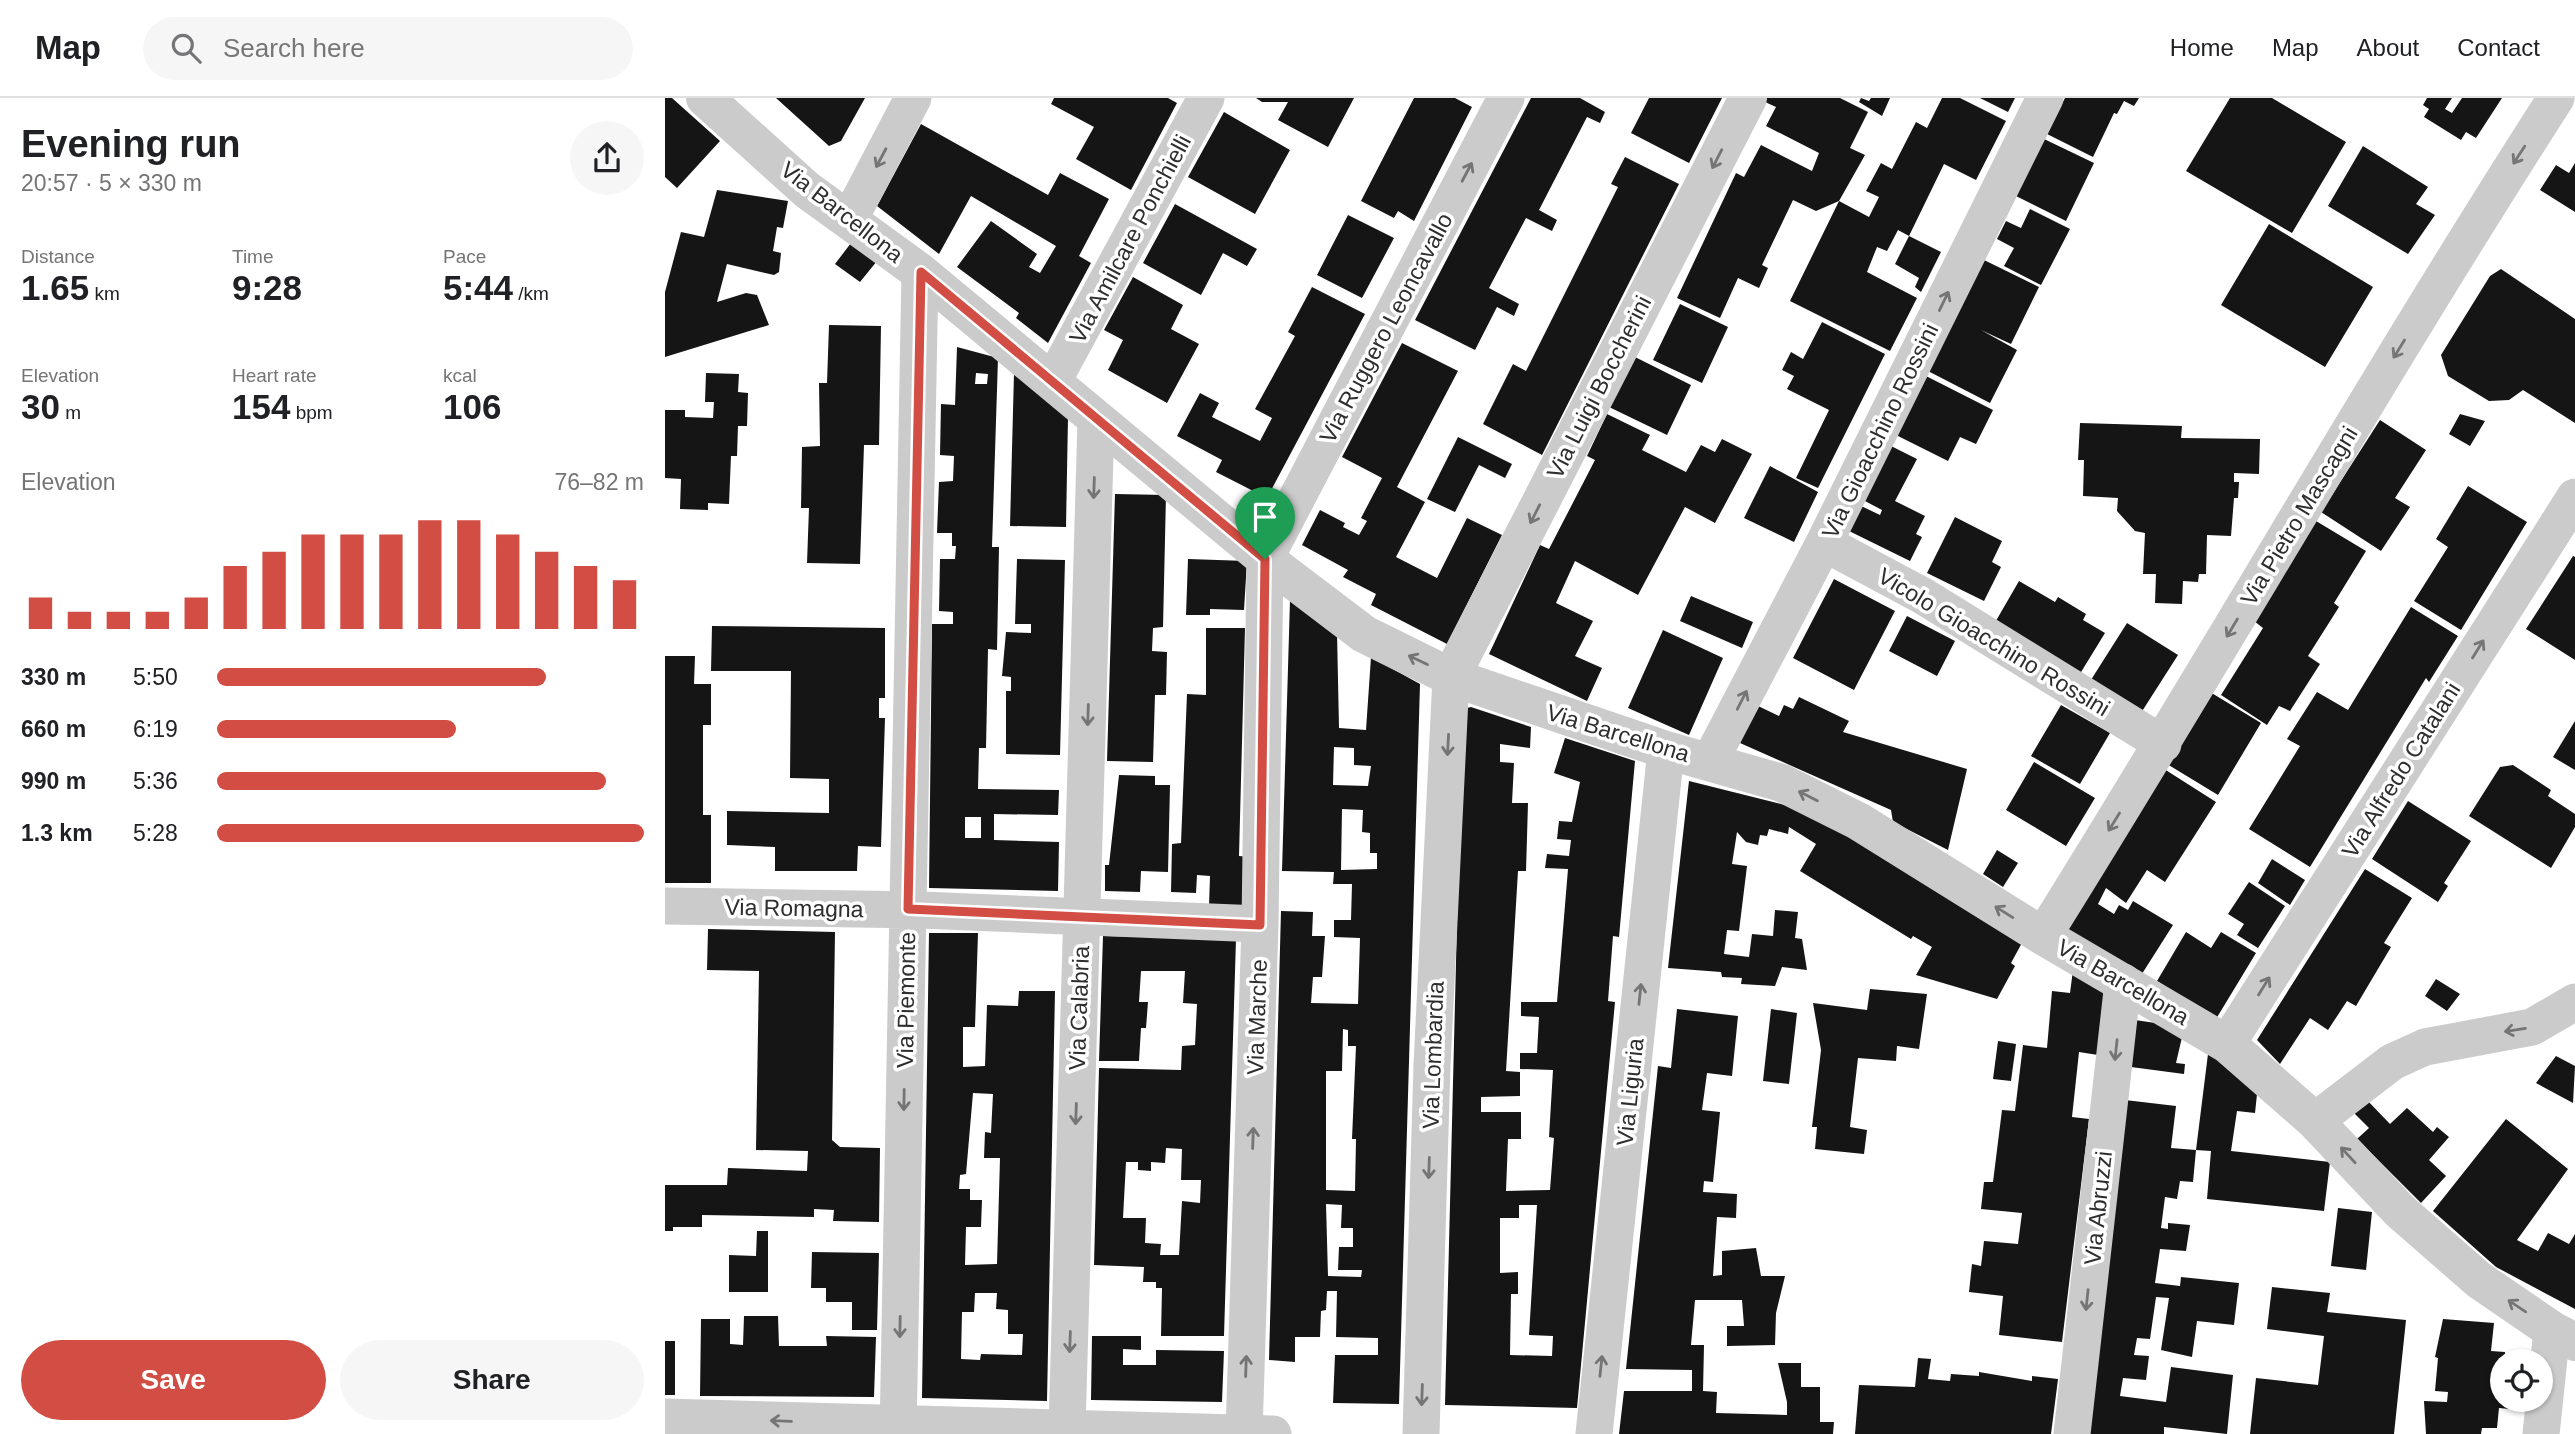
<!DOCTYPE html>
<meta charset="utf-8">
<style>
body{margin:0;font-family:Helvetica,sans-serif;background:#f6f6f6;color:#202124;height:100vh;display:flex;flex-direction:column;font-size:26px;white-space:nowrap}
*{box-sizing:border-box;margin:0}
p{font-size:23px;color:#757577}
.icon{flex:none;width:38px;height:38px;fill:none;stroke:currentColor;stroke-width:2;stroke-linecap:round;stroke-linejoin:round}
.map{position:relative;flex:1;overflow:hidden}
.sheet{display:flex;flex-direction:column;background:#fff;width:665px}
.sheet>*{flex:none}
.buttons{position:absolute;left:1825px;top:1251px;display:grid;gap:14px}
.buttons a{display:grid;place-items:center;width:63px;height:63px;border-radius:50%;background:#fff;box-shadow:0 2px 5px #0004;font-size:35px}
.pin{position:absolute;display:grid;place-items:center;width:60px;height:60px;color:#fff;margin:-72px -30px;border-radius:50% 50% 50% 0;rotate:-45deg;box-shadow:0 0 7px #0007}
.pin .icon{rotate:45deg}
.round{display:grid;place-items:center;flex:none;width:74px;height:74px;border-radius:37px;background:#f6f6f6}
.overview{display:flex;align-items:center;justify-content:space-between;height:119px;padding:0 21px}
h1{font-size:38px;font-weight:700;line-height:52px}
.metrics{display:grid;grid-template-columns:repeat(3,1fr);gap:10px;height:119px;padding:7px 21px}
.metrics div{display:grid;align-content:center}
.metrics b{font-size:35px;font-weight:700}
.metrics small{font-size:19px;font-weight:400}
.metrics p{font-size:19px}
.chart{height:196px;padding:14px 21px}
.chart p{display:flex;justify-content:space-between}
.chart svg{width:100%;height:126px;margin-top:7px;stroke:#d24d43;stroke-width:6}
.button{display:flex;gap:14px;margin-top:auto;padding:14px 21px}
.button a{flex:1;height:80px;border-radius:42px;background:#d24d43;color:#fff;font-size:28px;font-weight:700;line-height:80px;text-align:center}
.button a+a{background:#f6f6f6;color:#202124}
ul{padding:0 21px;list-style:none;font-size:23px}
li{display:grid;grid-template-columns:112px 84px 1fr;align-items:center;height:52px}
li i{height:18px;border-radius:9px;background:#d24d43}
header{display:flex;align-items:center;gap:42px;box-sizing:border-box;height:98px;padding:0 35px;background:#fff;border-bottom:2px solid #e0e0e0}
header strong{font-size:33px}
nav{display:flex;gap:38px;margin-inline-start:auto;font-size:24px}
.search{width:490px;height:63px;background:#f6f6f6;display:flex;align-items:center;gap:18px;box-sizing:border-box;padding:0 24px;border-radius:38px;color:#757577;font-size:26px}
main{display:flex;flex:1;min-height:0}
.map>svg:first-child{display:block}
</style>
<header>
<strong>Map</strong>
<div class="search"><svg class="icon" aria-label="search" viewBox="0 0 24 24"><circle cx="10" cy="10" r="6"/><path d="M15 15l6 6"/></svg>Search here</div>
<nav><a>Home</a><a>Map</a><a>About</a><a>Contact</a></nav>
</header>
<main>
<section class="sheet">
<div class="overview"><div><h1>Evening run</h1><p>20:57 · 5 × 330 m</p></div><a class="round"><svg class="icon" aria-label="share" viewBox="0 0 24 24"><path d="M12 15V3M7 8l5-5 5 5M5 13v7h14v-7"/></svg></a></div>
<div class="metrics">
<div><p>Distance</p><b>1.65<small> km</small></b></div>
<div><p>Time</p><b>9:28</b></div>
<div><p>Pace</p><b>5:44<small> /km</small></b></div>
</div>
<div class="metrics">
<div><p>Elevation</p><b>30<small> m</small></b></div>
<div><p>Heart rate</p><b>154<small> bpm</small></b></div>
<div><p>kcal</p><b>106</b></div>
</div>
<div class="chart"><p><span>Elevation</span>76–82 m</p>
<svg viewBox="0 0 160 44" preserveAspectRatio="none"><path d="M5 44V33M15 44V38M25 44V38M35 44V38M45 44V33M55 44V22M65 44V17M75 44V11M85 44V11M95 44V11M105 44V6M115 44V6M125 44V11M135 44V17M145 44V22M155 44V27"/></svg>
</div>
<ul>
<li><b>330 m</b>5:50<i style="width:77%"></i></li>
<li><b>660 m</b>6:19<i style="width:56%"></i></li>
<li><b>990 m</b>5:36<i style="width:91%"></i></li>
<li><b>1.3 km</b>5:28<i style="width:100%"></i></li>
</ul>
<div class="button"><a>Save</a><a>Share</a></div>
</section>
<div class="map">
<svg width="1910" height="1336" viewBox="0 0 1910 1336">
<rect width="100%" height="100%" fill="#fff"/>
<path fill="#151515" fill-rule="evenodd" d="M0 0H7L55 43 12 90 0 79Z
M111 0H200L176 43 164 48Z
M389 0H503L512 5 466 92 411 61 429 29 386 6Z
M591 0H689L663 49 613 22 623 4H597Z
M749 0H790L807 9 749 123 733 113 729 120 696 103Z
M866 0H915L940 14 935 25 922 19 874 112 892 122 887 133 861 120 824 190 854 206 849 218 832 209 810 252 750 222Z
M984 0H1057L1024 65 966 35Z
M1102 0H1175L1203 14 1185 50 1200 57 1174 103 1151 113 1128 102 1097 167 1103 170 1094 190 1073 180 1055 220 1012 200 1071 75 1079 79 1096 47 1147 73 1154 55 1101 28 1111 9 1100 4Z
M1196 0 1204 3 1206 0H1225L1217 18 1194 4Z
M1277 0H1295L1341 23 1311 82 1279 66 1244 138 1233 132 1222 153 1212 149 1202 174 1252 200 1225 253 1125 203 1174 103 1204 119 1214 99 1201 93 1216 65 1227 71 1251 24 1262 30Z
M1315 0H1350L1343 14Z
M1400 0H1474L1469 8 1459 3 1452 16 1449 15 1428 59 1382 36Z
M1565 0H1607L1681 44 1627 135 1521 73Z
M1762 0H1787L1780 11 1787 15 1797 0H1837L1811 40 1801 34 1796 42 1759 19 1764 11 1758 7Z
M559 14 625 52 590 116 523 79Z
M256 26 383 97 395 75 444 101 414 158 426 165 383 245 351 220 354 215 292 169 326 123 372 156 364 169 375 175 391 148 306 98 274 156 212 108Z
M1377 40 1429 65 1401 123 1349 97Z
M1698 48 1763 89 1751 106 1770 117 1743 156 1663 108Z
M960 59 1014 86 877 357 818 326 848 266 861 273 953 89 946 86Z
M1910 65V114L1875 92 1891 67 1904 75Z
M52 92 123 103 118 130 112 129 108 153 116 155 114 174 109 177 62 166 52 204 81 195 92 197 104 227 0 259V194L16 134 39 139Z
M510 106 592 151 582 168 558 155 536 197 478 165Z
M1365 111 1405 131 1376 187 1339 168 1349 150 1332 141 1341 123 1356 130Z
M683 117 729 140 697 200 652 177Z
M1604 126 1708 189 1660 269 1556 207Z
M1244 138 1276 154 1256 194 1250 189 1254 180 1230 166Z
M186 145 212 163 195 184 170 166Z
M1317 161 1374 189 1346 246 1316 232 1352 252 1325 305 1261 272Z
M1836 171 1910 221V325L1858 292 1844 302 1824 303 1783 278 1776 257 1825 178Z
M468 179 518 207 506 231 534 246 502 305 443 272 458 242 439 232Z
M647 189 700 216 602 400 551 374 557 362 512 338 535 295 554 305 547 319 595 343 607 320 590 311 630 238 623 234Z
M1015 206 1063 229 1037 285 988 262Z
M1157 224 1220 256 1153 390 1131 380 1164 312 1122 291 1129 278 1117 272 1126 254 1138 261Z
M164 227 216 228 214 347H199L195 466 142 465 144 410H136L137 349 155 348 154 285H162Z
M737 245 793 273 732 389 760 404 731 459 772 480 802 420 837 437 782 546 706 507 711 496 678 479 683 472 637 447 655 412 680 425 678 429 694 437 702 423 696 420 717 380 677 359Z
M292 249 333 260 327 449H334L332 552 323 551 321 650H314L313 691 394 692 393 717 329 716V742L394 744 393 793 264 790 267 526H288V514L274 513 275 461H290L291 448H287V435H272L274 384 288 383 289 358 275 357 276 306 290 307ZM311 275 323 276 322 286H310ZM300 719H316V740H300Z
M968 258 1026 287 1002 337 944 309Z
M41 275 74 276 73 294 83 295 82 328H73L72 358H66L64 406 43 405V412L15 411 16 381 0 380V312H20V319L48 320 49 304H40Z
M349 275 403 319 401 429 345 428Z
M1257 276 1328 312 1311 346 1295 339 1283 363 1227 335Z
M942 316 985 337 977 352 1021 374 1036 347 1050 354 1057 341 1087 356 1050 425 1020 409 973 497 910 463 891 505 928 523 910 558 937 570 922 603 824 556 875 447 884 451 930 362 922 358Z
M1795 316 1820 323 1805 348 1784 336Z
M1715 322 1761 352 1730 400 1745 409 1716 453 1656 414Z
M1415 325 1517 328 1516 340 1595 341 1594 376 1569 375V384H1574L1573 400H1569L1566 438 1542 437 1541 476H1534L1533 484 1518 483 1517 506 1490 505 1491 476H1478L1480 435 1470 433 1452 413 1453 400 1418 398 1419 362H1413Z
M793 339 847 366 840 380 814 367 790 414 762 401Z
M1226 348 1252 361 1230 403 1260 418 1251 436 1257 439 1245 463 1180 431 1192 406 1215 417 1217 412 1198 402Z
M1105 368 1153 394 1129 444 1079 420Z
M1803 388 1862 424 1796 532 1749 503 1783 449 1771 441Z
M450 396 501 397 498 529 488 530 487 553 502 554 501 597H490L488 664 442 663Z
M1290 419 1337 443 1327 464 1336 469 1319 503 1262 475Z
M1651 423 1701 453 1669 505 1674 509 1643 558 1655 566 1625 613 1614 608 1602 627 1556 597 1598 530 1589 523Z
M1908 458 1910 459V562L1861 531Z
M352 461 400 462 395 657 341 656V593H346V579L337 578 341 534 366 535V526H350Z
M523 461 582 463 579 512 545 511V517H521Z
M1169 481 1230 513 1189 592 1128 560Z
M1354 483 1390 504 1393 499 1421 516 1418 522 1440 535 1413 579 1328 528Z
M1026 498 1088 524 1077 550 1015 523Z
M625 502 672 534 674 630 701 632 706 559 755 586 734 1306 668 1305 670 1257H713V1240L671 1239 672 1193H662L661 1212 656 1213 655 1239H630V1264L604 1262 616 813 648 814 647 838H660L657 879H648L646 905 693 906 695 840 669 839V822H686L687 786H668L669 774 617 773ZM669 649 689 650V667L706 668 703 688 668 687ZM677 711 698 712 697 734 705 735V755H712V771L676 772ZM678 931 683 932V948H691L687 1041H691L690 1093 661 1092V973H677ZM661 1106 677 1107 676 1130H688V1149H674L673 1172H697L696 1179 663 1178Z
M1746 509 1793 538 1764 584 1761 580 1645 769 1584 731 1635 648 1622 641 1652 594 1683 612Z
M1242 518 1290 543 1272 578 1224 553Z
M1462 525 1513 557 1474 618 1424 585Z
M47 528 220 530V600H214V620H220L216 749 193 748 192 773H110V749L62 747V713L164 715V681L125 680 126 573H46Z
M541 530H580L574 758 585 759 584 809 544 808 545 778 532 777 531 795 506 794 507 746 516 745 522 596 541 597Z
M998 532 1058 560 1024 637 963 610Z
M0 558H30L29 586H46V627H38V717H46V785H0Z
M1545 594 1596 625 1553 697 1502 666Z
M1134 599 1184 623 1178 634 1302 671 1283 752 1228 724 1226 712 1075 645 1091 607 1114 618 1119 607 1128 611Z
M1396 607 1445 635 1415 686 1366 658Z
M806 609 866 629 865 650 835 646V664L849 665 847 705H863L861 773H853L841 973 855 974V998L816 999V1014H856V1041H843L841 1093 885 1092 889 1040 884 1039 888 972 855 971V955H872L874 919 856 918V904H892L903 771 880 770 882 756 904 758 906 742 892 741 894 723 907 724 915 684 889 675 900 640 970 663 954 839 948 838 943 903 950 904 912 1310 780 1307 795 703 802 610ZM854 1107H872L864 1237 888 1238 887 1258 845 1257 846 1196H853V1174L835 1175V1120H854Z
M1910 623V672L1888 659Z
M1369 664 1430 700 1401 748 1341 712Z
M1848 667 1886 692 1883 698 1910 716V729L1886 770 1804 718 1835 669Z
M1496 669 1551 704 1500 784 1482 772 1461 805 1441 790 1433 806 1449 816 1454 807 1463 812 1468 803 1508 827 1475 879 1393 828Z
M454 677 490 678V687H505L503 774 476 773 475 794 440 793V767H444Z
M1024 683 1124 708V703L1358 843 1346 865 1350 868 1332 901 1251 877 1267 849 1248 838 1246 841 1135 773 1151 746 1124 729 1123 736 1104 731 1102 738 1095 737 1093 747 1081 744 1072 734 1067 766 1082 768 1074 833 1062 832 1059 856 1084 859 1087 836 1108 838 1110 812 1133 814 1130 840 1137 841 1142 872 1117 869 1110 888 1076 886 1077 880 1057 879 1056 874 1003 870Z
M1743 703 1806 743 1779 785 1783 788 1773 804 1707 761Z
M1332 752 1353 765 1338 789 1318 776Z
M1607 761 1640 782 1625 807 1593 785Z
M1700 771 1747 800 1719 845 1726 849 1691 908 1682 903 1663 932 1645 920 1615 966 1592 942Z
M1584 784 1620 808 1593 850 1572 837 1579 826 1563 816Z
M43 831 170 834 167 1042 175 1049 215 1050 214 1124 168 1123 169 1112 149 1111V1119L37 1117V1129H8V1133H0V1087H62L63 1070 142 1073 143 1053 91 1052 94 873 42 872Z
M1521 834 1546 850 1556 834 1591 855 1551 921 1492 883Z
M264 835H313L310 929H298V969L320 968 322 907 353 908 354 893H390L382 1303 257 1300ZM308 995 328 996 326 1035 320 1034 319 1060H335L332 1166 300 1167 301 1129H316L317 1102H305V1091H294L295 1077 301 1076ZM310 1195H332L331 1211 343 1212V1236H358L357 1257 316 1256 315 1262 296 1261 297 1214H309Z
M438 838 571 841 559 1238H496L497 1190H491V1184H478L479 1169 429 1167 434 970 516 972 517 948 530 947 532 906 518 905 520 873H476L474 904H483L481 930H476L474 963H434ZM501 1050 517 1051 516 1082H536L535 1105 517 1103 514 1157H495L496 1146 480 1145 481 1120H458L461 1064H473V1072L486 1073V1064L500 1065Z
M1408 872 1440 891 1433 957 1414 954 1407 1019 1424 1021 1397 1244 1334 1237 1338 1198 1304 1194 1307 1166 1316 1168 1319 1143 1353 1146 1357 1115 1316 1111 1319 1084H1328L1337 1012 1350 1013 1358 947 1382 950 1387 893 1405 895Z
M1771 881 1795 896 1782 913 1760 898Z
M1205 891 1262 896 1254 951 1232 948 1231 963 1193 960 1185 1029 1202 1032 1199 1056 1150 1051 1152 1029H1147L1156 952 1148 905 1202 912Z
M1012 911 1073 918 1067 978 1042 975 1037 1012 1055 1014 1048 1084 1039 1083 1038 1094 1072 1096 1071 1120 1052 1119 1048 1178 1057 1177V1153L1091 1150 1096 1178H1120L1111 1215 1110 1247 1062 1248V1228H1079L1077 1202H1030L1026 1247H1039L1038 1293 1052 1294 1051 1315 1122 1317V1304L1113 1265H1136V1289H1155V1324H1169L1168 1336H954L959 1293H1027V1272L961 1271 993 968 1006 970Z
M1106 911 1132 915 1124 986 1098 983Z
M1470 922 1497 926 1518 935 1511 965 1520 966 1519 976 1466 969Z
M1333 943 1351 946 1346 983 1328 981Z
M1543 956 1593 987 1590 1015 1572 1013 1566 1053 1665 1064 1659 1113 1542 1101 1546 1053 1531 1052Z
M1891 958 1910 968 1908 1005 1871 985Z
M1700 1000 1725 1026 1742 1010 1768 1034 1772 1029 1784 1039 1764 1062 1781 1078 1756 1105 1692 1041 1704 1030 1687 1013Z
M1460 1002 1511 1008 1506 1050 1531 1052 1528 1084 1515 1083 1512 1101 1500 1099 1496 1130 1503 1131V1125L1525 1127 1521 1153 1495 1151 1490 1185 1515 1188 1516 1179 1574 1185 1569 1227 1532 1223 1527 1259 1496 1252 1504 1200 1491 1199 1485 1241 1472 1240 1469 1257 1484 1258 1481 1282 1458 1280 1455 1298 1501 1304 1506 1269 1568 1277 1562 1336 1499 1329V1336H1422Z
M1841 1021 1903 1071 1852 1142 1873 1153 1883 1135 1904 1146 1910 1136V1211L1831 1169 1768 1113Z
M1673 1110 1707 1114 1701 1172 1666 1168Z
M92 1133H103V1194H64V1157L91 1158Z
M147 1154 214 1155 212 1232H187V1204H161V1190H146Z
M1607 1189 1665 1195 1662 1214 1741 1222 1729 1336H1585L1591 1280 1653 1287 1659 1238 1602 1231Z
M79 1218H113L114 1248H162L161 1238 211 1239 209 1299 35 1298 36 1221H65V1246L78 1247Z
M1778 1221 1829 1225 1826 1253 1840 1254 1838 1302H1846L1845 1311 1834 1310 1832 1330H1817L1816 1336H1761L1759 1303 1782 1304 1783 1294 1770 1293 1773 1260 1770 1259Z
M427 1238H476V1252L458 1251V1267H491V1252L559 1253 557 1304 426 1302Z
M0 1243H10V1297H0Z
M1253 1260 1266 1261 1263 1281 1285 1283 1286 1276 1314 1278V1274L1367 1283V1278L1393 1281 1386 1336H1190L1194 1287 1250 1289Z"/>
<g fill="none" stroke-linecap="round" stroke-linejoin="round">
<path stroke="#cbcbcb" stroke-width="37" d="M184 122 248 0
M388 283 541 0
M1159 445 1258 498 1498 646
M1045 663 1159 445 1380 0
M0 808 256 812 595 826
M1378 838C1552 560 1714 275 1891 0
M1562 946 1910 399
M1650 1023 1727 964 1760 949 1867 929 1910 904
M0 1319 608 1336
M402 1331 431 322
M233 1336 255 174
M579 1336 595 826 600 461 841 0
M756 1336 767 967 786 579
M929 1336 1001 652
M1407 1336 1458 884
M1876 1336 1887 1232"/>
<path stroke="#cbcbcb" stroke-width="38" d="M40 0 142 92 255 174 600 461 699 536 786 579 1001 652 1117 685 1193 723 1378 838 1562 946 1650 1023 1735 1113 1814 1182 1887 1232 1910 1244
M786 579 1083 0"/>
</g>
<defs><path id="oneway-shaft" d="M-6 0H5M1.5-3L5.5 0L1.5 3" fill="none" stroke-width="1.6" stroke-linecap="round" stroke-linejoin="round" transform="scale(1.75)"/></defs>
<g stroke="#757575">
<use href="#oneway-shaft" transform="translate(1854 57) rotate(123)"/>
<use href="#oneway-shaft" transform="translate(216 60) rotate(118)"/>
<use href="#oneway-shaft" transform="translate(1052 61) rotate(117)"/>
<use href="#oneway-shaft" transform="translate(802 74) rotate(-62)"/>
<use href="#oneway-shaft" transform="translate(1279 203) rotate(-64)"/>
<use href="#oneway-shaft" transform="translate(1734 251) rotate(122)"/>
<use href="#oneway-shaft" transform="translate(429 390) rotate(92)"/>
<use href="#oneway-shaft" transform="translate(870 416) rotate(117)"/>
<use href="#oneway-shaft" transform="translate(1567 530) rotate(121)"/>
<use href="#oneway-shaft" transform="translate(1813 551) rotate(-58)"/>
<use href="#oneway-shaft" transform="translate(753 562) rotate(-154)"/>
<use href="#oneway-shaft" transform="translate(1077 602) rotate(-63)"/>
<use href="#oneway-shaft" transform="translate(423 617) rotate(92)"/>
<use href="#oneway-shaft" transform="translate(783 647) rotate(93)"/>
<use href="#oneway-shaft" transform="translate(1143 698) rotate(-153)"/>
<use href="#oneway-shaft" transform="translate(1449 724) rotate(122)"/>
<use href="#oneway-shaft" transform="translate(1339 814) rotate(-148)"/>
<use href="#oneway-shaft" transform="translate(1599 888) rotate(-58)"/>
<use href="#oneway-shaft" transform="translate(975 896) rotate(-84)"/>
<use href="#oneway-shaft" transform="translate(1850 932) rotate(171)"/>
<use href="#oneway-shaft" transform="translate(1451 952) rotate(96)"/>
<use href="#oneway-shaft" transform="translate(239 1002) rotate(91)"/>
<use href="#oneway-shaft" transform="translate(411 1016) rotate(92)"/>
<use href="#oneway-shaft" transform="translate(588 1040) rotate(-88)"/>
<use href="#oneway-shaft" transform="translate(1683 1057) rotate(-133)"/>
<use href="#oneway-shaft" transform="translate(764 1070) rotate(92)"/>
<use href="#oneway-shaft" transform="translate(1422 1202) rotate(96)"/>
<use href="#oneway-shaft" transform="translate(1852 1208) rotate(-146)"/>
<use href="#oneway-shaft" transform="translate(235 1229) rotate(91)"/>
<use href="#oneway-shaft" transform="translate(405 1244) rotate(92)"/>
<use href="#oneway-shaft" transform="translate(581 1268) rotate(-88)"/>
<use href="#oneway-shaft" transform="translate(936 1268) rotate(-84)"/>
<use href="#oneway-shaft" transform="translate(757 1297) rotate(92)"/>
<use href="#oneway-shaft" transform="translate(116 1323) rotate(-178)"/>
</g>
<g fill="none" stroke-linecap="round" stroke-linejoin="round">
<g stroke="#fff" stroke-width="14">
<path id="route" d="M256 174 600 461 595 827 243 811Z"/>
</g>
<use href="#route" stroke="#d24d43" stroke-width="9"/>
</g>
<g text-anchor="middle" stroke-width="7" stroke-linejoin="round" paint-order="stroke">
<g font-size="23" fill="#2e2e2e" stroke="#fff">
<text transform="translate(177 114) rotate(38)" y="8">Via Barcellona</text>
<text transform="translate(465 141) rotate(-62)" y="8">Via Amilcare Ponchielli</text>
<text transform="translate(721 230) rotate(-62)" y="8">Via Ruggero Leoncavallo</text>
<text transform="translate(934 289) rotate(-63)" y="8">Via Luigi Boccherini</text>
<text transform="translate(1215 333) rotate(-64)" y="8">Via Gioacchino Rossini</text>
<text transform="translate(1634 418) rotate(-59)" y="8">Via Pietro Mascagni</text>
<text transform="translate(1329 544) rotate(31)" y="8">Vicolo Gioacchino Rossini</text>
<text transform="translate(953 635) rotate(17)" y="8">Via Barcellona</text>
<text transform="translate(1736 672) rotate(-58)" y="8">Via Alfredo Catalani</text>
<text transform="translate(129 810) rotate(1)" y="8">Via Romagna</text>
<text transform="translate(1458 884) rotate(30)" y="8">Via Barcellona</text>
<text transform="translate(241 902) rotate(-89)" y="8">Via Piemonte</text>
<text transform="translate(414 910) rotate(-88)" y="8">Via Calabria</text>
<text transform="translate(592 919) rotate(-88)" y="8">Via Marche</text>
<text transform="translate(768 957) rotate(-88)" y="8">Via Lombardia</text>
<text transform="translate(965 994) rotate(-84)" y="8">Via Liguria</text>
<text transform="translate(1433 1110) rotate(-84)" y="8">Via Abruzzi</text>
</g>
</g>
</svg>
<div class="buttons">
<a><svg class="icon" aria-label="locate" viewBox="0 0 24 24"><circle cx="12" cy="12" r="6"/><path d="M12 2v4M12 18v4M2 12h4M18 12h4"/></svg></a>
</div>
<div class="pin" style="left:600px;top:461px;background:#1e9e55"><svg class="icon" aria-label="arrive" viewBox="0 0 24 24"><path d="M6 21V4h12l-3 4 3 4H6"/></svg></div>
</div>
</main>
